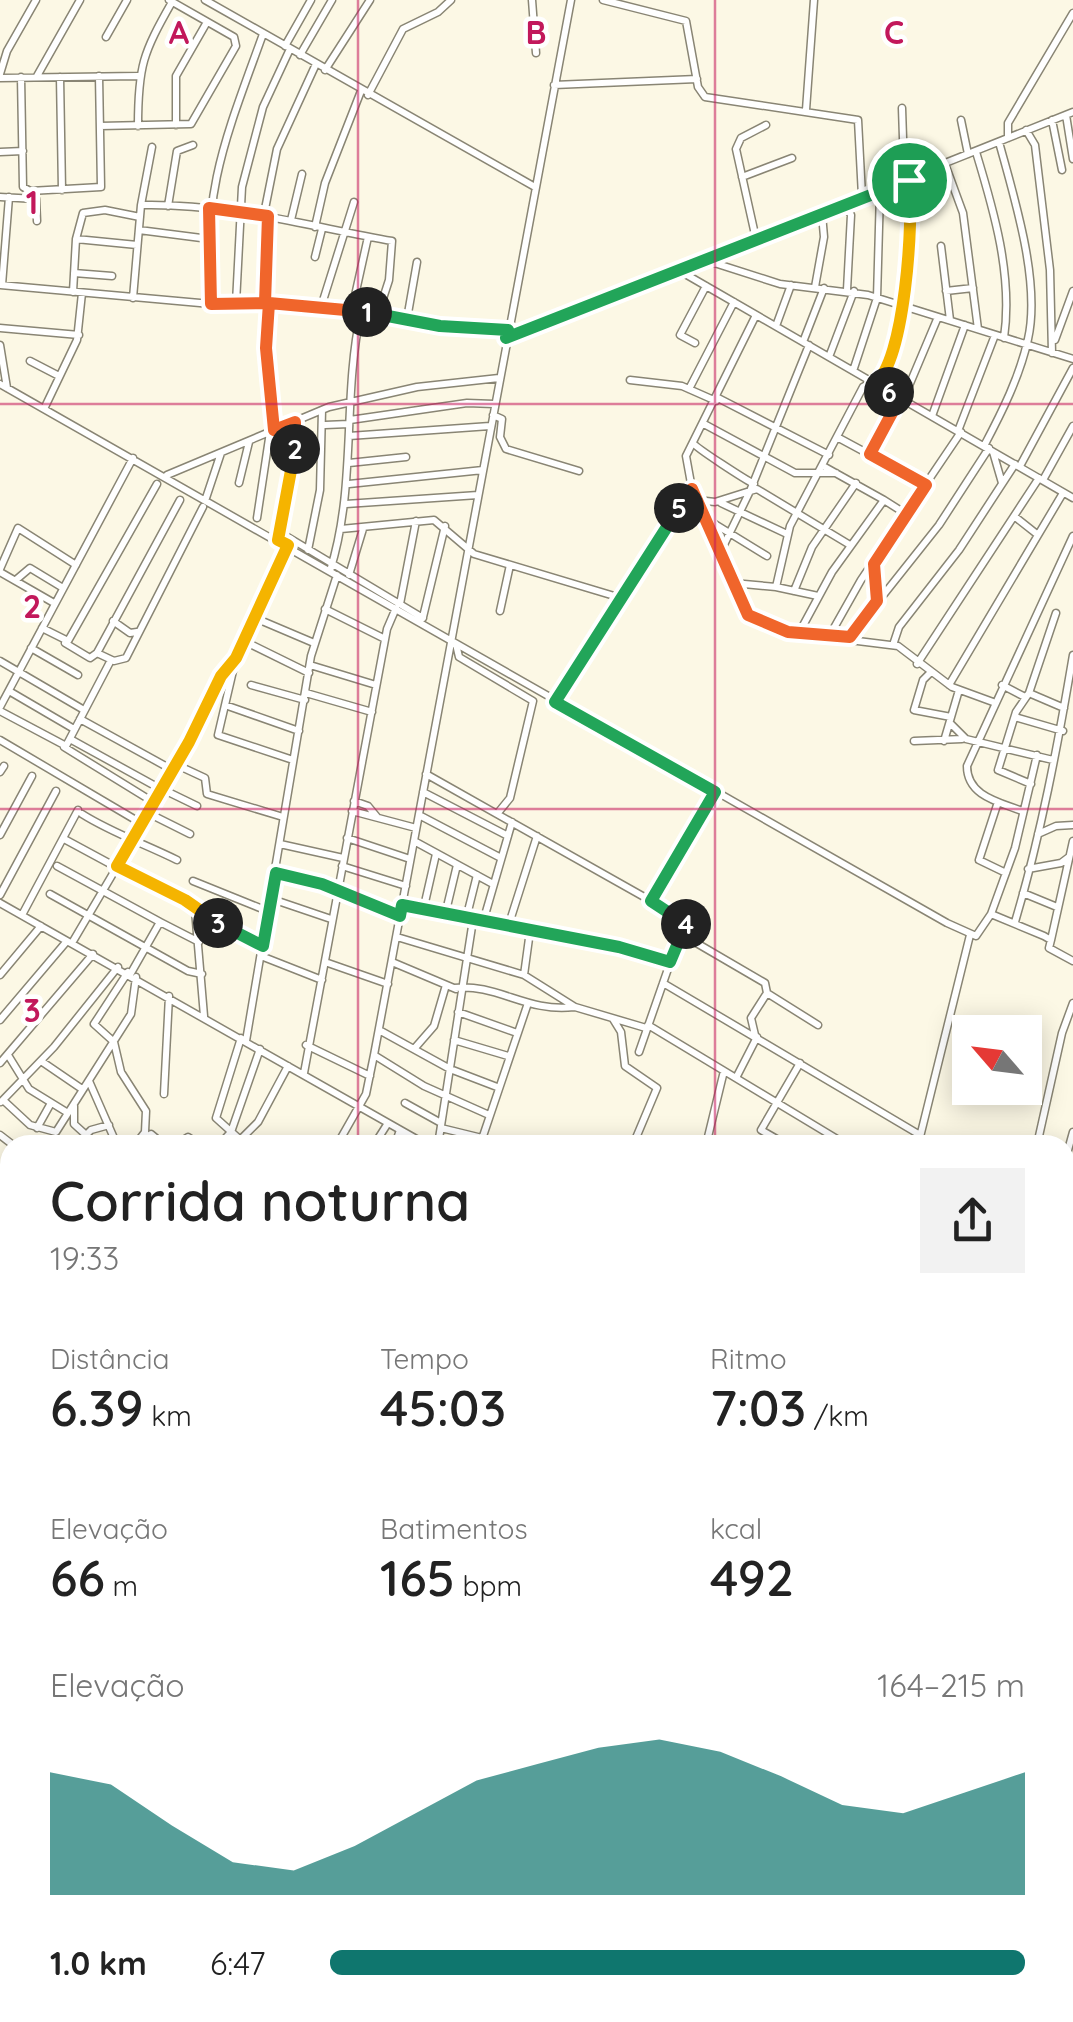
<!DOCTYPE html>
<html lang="pt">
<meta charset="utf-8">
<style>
body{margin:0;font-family:Quicksand,sans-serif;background:#f2f2f2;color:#222;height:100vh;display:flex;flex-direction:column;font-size:38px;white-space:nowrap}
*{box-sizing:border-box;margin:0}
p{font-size:32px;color:#767676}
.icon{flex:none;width:55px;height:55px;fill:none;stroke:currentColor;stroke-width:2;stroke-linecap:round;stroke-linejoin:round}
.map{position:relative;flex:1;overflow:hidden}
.panel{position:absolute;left:0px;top:1135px;width:1075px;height:888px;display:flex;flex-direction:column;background:#fff;border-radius:30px 30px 0 0;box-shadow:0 5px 25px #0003}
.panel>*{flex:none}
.needle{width:65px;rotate:298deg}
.tools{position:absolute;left:952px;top:1015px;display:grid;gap:20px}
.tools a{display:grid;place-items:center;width:90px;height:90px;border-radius:0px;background:#fff;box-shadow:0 5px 25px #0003;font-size:50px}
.pin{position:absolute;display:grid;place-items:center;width:85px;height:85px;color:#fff;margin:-42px;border:5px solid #fff;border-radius:50%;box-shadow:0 2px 10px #0007}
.km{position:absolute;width:50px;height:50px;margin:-25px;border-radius:50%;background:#222;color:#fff;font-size:28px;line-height:50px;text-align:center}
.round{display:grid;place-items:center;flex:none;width:105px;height:105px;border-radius:0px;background:#f2f2f2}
.overview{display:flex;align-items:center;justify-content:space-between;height:170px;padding:0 50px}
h1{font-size:55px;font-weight:600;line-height:75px}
.stats{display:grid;grid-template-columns:repeat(3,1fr);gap:15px;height:170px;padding:10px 50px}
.stats div{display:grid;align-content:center}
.stats b{font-size:50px;font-weight:600}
.stats small{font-size:28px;font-weight:400}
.stats p{font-size:28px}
.chart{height:280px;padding:20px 50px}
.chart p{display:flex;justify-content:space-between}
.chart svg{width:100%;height:180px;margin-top:10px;fill:#0f766e;opacity:.7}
ul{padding:0 50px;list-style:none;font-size:32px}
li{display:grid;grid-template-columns:160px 120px 1fr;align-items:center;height:75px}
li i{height:25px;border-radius:12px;background:#0f766e}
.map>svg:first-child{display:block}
</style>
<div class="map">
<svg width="1073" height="2022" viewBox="0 0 1073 2022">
<rect width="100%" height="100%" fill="#fcf8e5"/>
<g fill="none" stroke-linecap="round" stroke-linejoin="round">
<g stroke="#898574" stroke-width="9">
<path id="minor" d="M205 0 535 187
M532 0 536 53
M603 0 686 21 698 87 705 97 858 120 862 196
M106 37 127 0
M285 46 311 0
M300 55 332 0
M325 70 370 0
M0 74 7 51 36 0
M37 76 80 0
M21 77 23 187 30 191 101 187 99 76
M60 77 62 190
M0 78 138 76
M554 85 697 79
M368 95 403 29 438 12 451 0
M806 110 814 0
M1066 115 1073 159
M961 120 968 154
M1052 120 1062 170
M176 125V76L207 22
M100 126 191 124 236 46 234 37 169 0
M138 126C138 66 143 53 172 2
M1026 130 1035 145 1050 270 1052 353
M1008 138V123L1073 13
M0 152 23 151
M976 152C994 211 1013 276 1004 338
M945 164 963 213 978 329
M742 177 792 158
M0 197 36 199 37 221
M844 204 851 215 847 290
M141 205C227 203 308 226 392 241L389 280 378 314
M168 206 177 151 193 145
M264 214 277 149 316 64
M291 220 302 174
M315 227 325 183 361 91
M139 230 209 239
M76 239 137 245
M756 239 736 149 741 138 766 125
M941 246 950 320
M315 257 322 229
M705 260 780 284 868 295 1073 359
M680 271 1073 498
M74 273 112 276
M0 285 211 304H304L440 325 508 330
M2 285 9 197
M815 287 824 237 822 214
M946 291 973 288
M73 292 76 239 83 213 105 210 140 217
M133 298 141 205 152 147
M236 303 242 187 263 107 290 49
M265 303 268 216
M269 303 266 348 274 430
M211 304C201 191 226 137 263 34
M321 307 354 202
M352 309 368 237
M407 319 417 262
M776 326 791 285
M0 328 79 335
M507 338 1073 112
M1055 340 1073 291
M803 342 824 288
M695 343 680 335 706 286
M0 345 7 388
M829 357 854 291
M30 361 59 376
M853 371 877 298 880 192
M630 380 682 386 716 401
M0 384 947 923 976 936 991 914 1044 936 1051 940 1049 948 1073 961
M689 389 734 302
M718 398 829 455
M903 400 938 317
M44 409 77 340 82 293
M493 415 502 419 500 437 506 449 579 471
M932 416 965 325
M350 420 467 403 494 404
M704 424 795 473H836
M325 425 349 424
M958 431 995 335
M349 436 490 426
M837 437 926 485
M693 443C696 448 746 480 754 484
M984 446C1002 412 1020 376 1028 339 1041 282 1014 197 999 142
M993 452 1002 483
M870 454 899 398
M349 463 406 457
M823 466 884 500
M1020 466 1073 368
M167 475 329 407 417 387 499 378
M1043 480 1073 426
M239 483 249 442
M349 484 483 470
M692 489 686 456 756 315
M206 498 221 453
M697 500 715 502 750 491 809 345
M721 503 787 534
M346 504 478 495
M1014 516 1038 535
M257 518 270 432
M705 518 767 556
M341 529 434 520 474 554 621 598
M281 533 423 618
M281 534 295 449V422
M308 550 320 490 322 410
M720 553 750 491 757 489 850 545
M873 564 877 600
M0 569 18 528 76 565
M330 571C357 485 342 398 361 312
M0 572 54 603
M349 575 363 529
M17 579 30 568 63 588
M733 583 776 587
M794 591 812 547 856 483
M818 596 776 587 790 526 863 387 883 376 905 306 911 197 904 168 902 108
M400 604 416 521
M325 609 385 639
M500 611 510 565
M423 617 445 526
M255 618 314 643
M113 621 130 633 137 632
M42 628 68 641 157 484
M799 633 832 572 884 500 906 514
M830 635 861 580 961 432
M850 637 939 525 989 448
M244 641 309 673
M65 643 90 658 97 653 114 661 126 658 203 507
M456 644 459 657 533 701 510 798 497 814
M893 645 899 627 959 550 1015 464
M31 648 78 675
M97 653 180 500
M236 658 218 735 293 760
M0 661 84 710
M917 664 1039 478
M310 665 376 685
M929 674 923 680 914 710 951 717
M251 685 305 700
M949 685 1063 493
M1002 685 1025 697
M9 691 74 729
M306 693 372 712
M1029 693 1056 613
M555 701 692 489 748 615 793 633 898 646 952 687 993 702
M225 705 299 731
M0 707 133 458
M0 711 66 746 111 660
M1015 717 1063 731
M80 719 169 768
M950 723 966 739 1053 760
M70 739 157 787
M0 740 134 819
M914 741 962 739
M944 741 959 690
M64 747 150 800
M177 765 205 778 207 794 283 817
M0 772 4 766
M426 774 685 920 639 1052
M1031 784 998 770 1016 712 1029 693 1064 708
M162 789 197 806
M423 792 508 836
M354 801 368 806 377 817
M998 802 979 860 1006 873
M352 811 416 828
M1022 811C999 802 967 796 967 766L1073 536
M148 813 190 834
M82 814C112 833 145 844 177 860
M419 815 501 858
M1038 834 1056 826 1073 825
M0 835 32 776
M347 838 410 859
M66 840 116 867
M414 841 493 884
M280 844 343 858
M117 865 263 946
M57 866 160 922 131 973
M342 866 406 886
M1028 869 1061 863 1069 857
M276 873 322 884 400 915
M193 881 270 912
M1023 893 1057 907
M50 894 188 971 202 974
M0 895 56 791
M272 899 331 919
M651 901 715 792
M0 903 427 1145
M402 905 619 947 670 962
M195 910 204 1016
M423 911 436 854
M991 914 1015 848 1037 755
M22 915 78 810
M445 915 457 865
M466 919 477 875
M160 922 199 942
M483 922 512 822
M1015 922C1041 835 1058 744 1073 655
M508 927 537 836
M681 934 765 983 767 993 818 1025
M397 937 524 975 575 1007 646 1028
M1051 940 1073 841
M72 943 177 765 221 676 236 658 288 545
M261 956 322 980
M325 962 388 984
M392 962 456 989
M128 972 94 1024 114 1042 121 1072 146 1111 145 1132 135 1145
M0 975 41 926
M524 975 530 931
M663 983 920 1135
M454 988C497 983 527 1013 574 1007
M458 1012 517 1033
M613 1019 621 1032 625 1066 657 1088 633 1145
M0 1020 67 941
M648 1025 847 1145
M379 1030 450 1069 497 1087
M755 1035 751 1018 767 993
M241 1038 216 1118 246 1145
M454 1040 508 1056
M246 1041 311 656 337 575
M306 1045 370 1076
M414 1049 434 1026 446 985
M8 1055 29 1089 68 1113
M374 1055 424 1086 489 1115
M41 1061 82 1089
M0 1063 93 954
M304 1073 387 629 396 608
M736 1078 757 1037
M89 1081 117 1145
M164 1094 169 996
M3 1100 30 1125 56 1132 131 1014 136 977
M1 1102 54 1047 118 967
M405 1103 441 1123
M74 1106V1124L85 1134
M37 1128 51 1103
M441 1128 482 1138
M0 1135 13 1145
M142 1139 151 1134 164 1145
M76 1145 91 1130 109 1125
M175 1145 188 1137 200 1145
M219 1145 231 1132 260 1049
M235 1145 258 1122 288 1066
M337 1145 366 1094 374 1055 571 0
M374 1145 388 1123
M395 1145 400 1130
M438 1145 473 920
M480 1145 527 1006
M706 1145 724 1071
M787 1145 761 1130 800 1063
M918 1145 970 935
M1037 1145 1062 1033 1073 1003
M1065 1161 1073 1132
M0 1170 10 1177
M0 1206 7 1213 0 1220
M1069 1222 1073 1238
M0 1226 10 1231
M0 1252 10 1240
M1065 1263 1073 1253
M0 1279 10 1287
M1065 1282 1073 1277
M0 1291H10
M0 1343 10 1323
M1065 1344 1073 1333
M0 1348 10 1354
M0 1380 10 1386
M1065 1411 1073 1400
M0 1463 10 1450
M1065 1468 1073 1457
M0 1482 10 1487
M0 1505 10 1510
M1065 1507 1073 1511
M1065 1533 1073 1537
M0 1549 10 1531
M1065 1563 1073 1567
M0 1581 10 1586
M1065 1606 1073 1578
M0 1610 10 1614
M1065 1632 1073 1636
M0 1644 10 1626
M1065 1664 1073 1668
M0 1689 10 1671
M1065 1699 1073 1704
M0 1721 10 1706
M1065 1725 1073 1729
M1065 1766 1073 1770
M0 1774 10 1758
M1065 1795 1073 1798
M0 1797 10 1782
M0 1806 10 1805
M0 1817 10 1823
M1065 1843 1073 1829
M1065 1862 1073 1866
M0 1877 10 1859
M1065 1894 1073 1898
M0 1901 8 1889
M1065 1934 1073 1917
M0 1960 10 1961
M1065 1985 1073 1990
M94 2012 129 2022
M186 2012 189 2022
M220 2012 237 2022
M624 2012 627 2022
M775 2012 801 2022
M921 2012 942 2022
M0 2020 10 1991
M13 2022 19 2012
M87 2022 92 2012
M137 2022 138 2012
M326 2022 330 2012
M430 2022 439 2012
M519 2022 520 2012
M539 2022 543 2012
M609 2022 612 2012
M647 2022 650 2012
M683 2022 686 2012
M713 2022 715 2012
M754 2022 756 2012
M835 2022 837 2012
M874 2022 880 2012
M958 2022 963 2012
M991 2022 997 2012 1017 2022"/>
</g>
<use href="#minor" stroke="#fff" stroke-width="6"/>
</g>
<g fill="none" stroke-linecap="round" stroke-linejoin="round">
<g stroke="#fff" stroke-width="20">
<path id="split-1" d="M367 312 440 326 508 330 506 338 909 180"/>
</g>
<g stroke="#fff" stroke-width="20">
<path id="split-2" d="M295 449V422L274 430 266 348 269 303 211 304 209 208 268 216 265 303H269L367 312"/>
</g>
<g stroke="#fff" stroke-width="20">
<path id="split-3" d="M218 923 185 900 117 866 189 742 221 676 236 658 288 545 278 540 295 449"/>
</g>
<g stroke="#fff" stroke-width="20">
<path id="split-4" d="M218 923 263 946 276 873 322 884 400 916 402 905 619 947 670 962 686 924"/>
</g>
<g stroke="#fff" stroke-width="20">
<path id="split-5" d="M679 508 555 702 715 792 651 901 686 924"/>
</g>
<g stroke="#fff" stroke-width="20">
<path id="split-6" d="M679 508 692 489 748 615 788 632 850 637 877 601 874 564 926 485 870 454 900 398 889 392"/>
</g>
<g stroke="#fff" stroke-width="20">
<path id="split-7" d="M889 392 874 384C905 365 914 217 909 180"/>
</g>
<use href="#split-1" stroke="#22a559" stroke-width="12"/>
<use href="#split-2" stroke="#f0652b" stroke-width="12"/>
<use href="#split-3" stroke="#f5b400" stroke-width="12"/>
<use href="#split-4" stroke="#22a559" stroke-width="12"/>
<use href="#split-5" stroke="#22a559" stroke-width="12"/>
<use href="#split-6" stroke="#f0652b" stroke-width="12"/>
<use href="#split-7" stroke="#f5b400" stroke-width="12"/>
</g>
<path fill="none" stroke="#c2185b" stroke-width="2.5" stroke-opacity="0.55" d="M358 0V1145M715 0V1145M0 404H1073M0 809H1073M0 1213H10M1065 1213H1073M0 1618H10M1065 1618H1073M358 2012V2022M715 2012V2022"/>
<g font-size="32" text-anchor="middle" font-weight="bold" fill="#c2185b" stroke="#fff" stroke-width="9" stroke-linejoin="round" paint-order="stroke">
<text x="179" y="44">A</text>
<text x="536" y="44">B</text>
<text x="894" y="44">C</text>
<text x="32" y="214">1</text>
<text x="32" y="618">2</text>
<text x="32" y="1022">3</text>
</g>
</svg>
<div class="tools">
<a><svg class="needle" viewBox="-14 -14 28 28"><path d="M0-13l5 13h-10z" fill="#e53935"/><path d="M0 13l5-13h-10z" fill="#767676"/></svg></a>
</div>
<div class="pin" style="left:909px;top:180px;background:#1e9e55"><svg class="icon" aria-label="arrive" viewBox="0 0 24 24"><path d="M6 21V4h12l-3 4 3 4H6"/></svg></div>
<b class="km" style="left:367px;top:312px">1</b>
<b class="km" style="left:295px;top:449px">2</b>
<b class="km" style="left:218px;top:923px">3</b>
<b class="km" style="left:686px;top:924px">4</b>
<b class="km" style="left:679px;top:508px">5</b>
<b class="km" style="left:889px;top:392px">6</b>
<section class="panel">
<div class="overview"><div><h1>Corrida noturna</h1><p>19:33</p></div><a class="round"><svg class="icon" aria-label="share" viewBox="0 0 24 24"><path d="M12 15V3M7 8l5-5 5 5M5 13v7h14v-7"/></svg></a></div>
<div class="stats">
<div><p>Distância</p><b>6.39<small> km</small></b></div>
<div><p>Tempo</p><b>45:03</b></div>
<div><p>Ritmo</p><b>7:03<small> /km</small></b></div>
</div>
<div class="stats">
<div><p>Elevação</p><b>66<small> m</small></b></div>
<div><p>Batimentos</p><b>165<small> bpm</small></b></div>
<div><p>kcal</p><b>492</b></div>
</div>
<div class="chart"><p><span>Elevação</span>164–215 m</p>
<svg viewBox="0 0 160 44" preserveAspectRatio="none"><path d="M0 44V14L10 17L20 27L30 36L40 38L50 32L60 24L70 16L80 12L90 8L100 6L110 9L120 15L130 22L140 24L150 19L160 14V44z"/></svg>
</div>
<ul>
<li><b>1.0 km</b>6:47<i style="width:100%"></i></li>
</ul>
</section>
</div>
